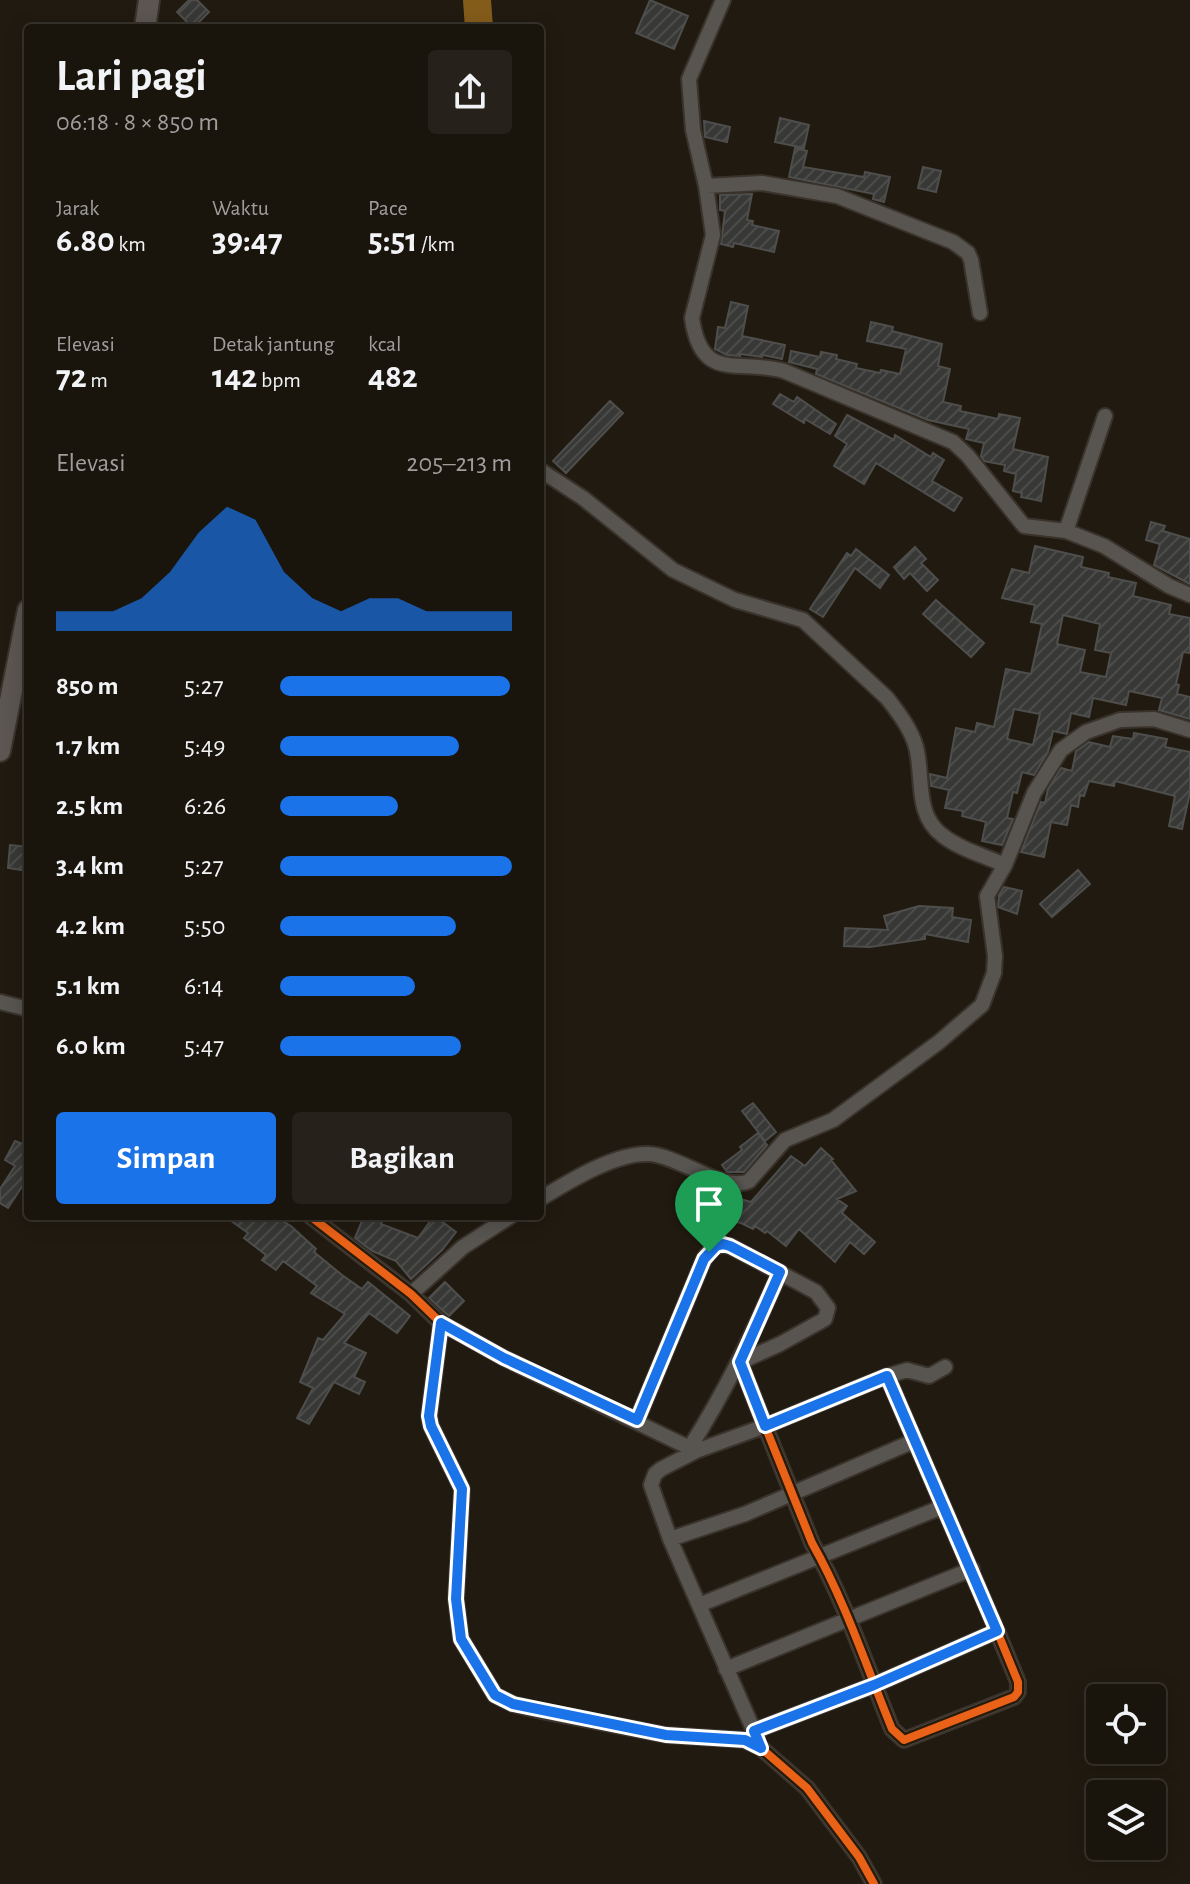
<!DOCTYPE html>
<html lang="id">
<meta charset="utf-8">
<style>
body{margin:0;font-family:"Alegreya Sans",sans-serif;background:#26211a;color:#f1f3f6;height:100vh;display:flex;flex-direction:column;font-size:30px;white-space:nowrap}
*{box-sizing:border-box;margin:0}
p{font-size:26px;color:#9f9e9d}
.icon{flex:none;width:44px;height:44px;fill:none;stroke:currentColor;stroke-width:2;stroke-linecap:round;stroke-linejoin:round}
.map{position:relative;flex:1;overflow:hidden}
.sheet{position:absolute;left:24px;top:24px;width:520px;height:1196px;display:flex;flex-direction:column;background:#19140c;border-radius:8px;box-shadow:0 4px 20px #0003,0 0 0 2px #37332d}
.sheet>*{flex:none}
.tools{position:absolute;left:1086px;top:1684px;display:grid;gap:16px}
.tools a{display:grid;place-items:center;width:80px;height:80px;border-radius:8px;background:#19140c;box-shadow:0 4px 20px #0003,0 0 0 2px #37332d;font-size:40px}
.pin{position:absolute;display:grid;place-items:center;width:68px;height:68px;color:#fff;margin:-82px -34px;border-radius:50% 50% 50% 0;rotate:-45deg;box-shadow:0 0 8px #0007}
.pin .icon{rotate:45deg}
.round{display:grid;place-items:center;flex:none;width:84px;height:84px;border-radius:8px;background:#26211a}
.overview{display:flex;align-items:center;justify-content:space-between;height:136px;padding:0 32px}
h1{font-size:44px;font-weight:700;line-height:60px}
.metrics{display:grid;grid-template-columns:repeat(3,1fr);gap:12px;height:136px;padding:8px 32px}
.metrics div{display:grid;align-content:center}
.metrics b{font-size:34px;font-weight:700}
.metrics small{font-size:22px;font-weight:400}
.metrics p{font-size:22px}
.chart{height:224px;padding:16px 32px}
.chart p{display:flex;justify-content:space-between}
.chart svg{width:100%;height:144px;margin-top:8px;fill:#1a73e8;opacity:.7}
.primary-button{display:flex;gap:16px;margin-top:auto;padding:16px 32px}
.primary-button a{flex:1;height:92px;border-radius:8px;background:#1a73e8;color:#fff;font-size:32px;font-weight:700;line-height:92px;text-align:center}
.primary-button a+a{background:#26211a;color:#f1f3f6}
ul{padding:0 32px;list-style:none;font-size:26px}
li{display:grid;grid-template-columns:128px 96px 1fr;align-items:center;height:60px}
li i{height:20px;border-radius:10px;background:#1a73e8}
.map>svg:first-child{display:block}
</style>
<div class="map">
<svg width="1190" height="1884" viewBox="0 0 1190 1884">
<defs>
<pattern id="building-hatch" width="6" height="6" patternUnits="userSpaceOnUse" patternTransform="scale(2)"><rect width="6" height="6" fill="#383837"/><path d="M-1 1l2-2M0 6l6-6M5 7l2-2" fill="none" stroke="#4c4c4a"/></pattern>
</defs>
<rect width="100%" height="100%" fill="#211a10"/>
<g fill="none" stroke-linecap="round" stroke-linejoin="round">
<path stroke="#845c1a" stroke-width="28" d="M477 0 479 28"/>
</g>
<path fill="url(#building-hatch)" stroke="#4e4e4d" stroke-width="2" fill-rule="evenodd" d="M189 0H197L209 12 193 28 177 12Z
M650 0 688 16 674 49 636 33Z
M780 118 809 125 804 148 775 142Z
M704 121 730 127 727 142 705 137Z
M795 148 807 151 803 167 864 177 865 172 890 177 884 202 873 199 874 194 789 177Z
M923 167 941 171 936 192 918 188Z
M752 194 747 220 753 221 752 225 779 231 774 252 734 243 733 247 721 244 725 211 720 210V195Z
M731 302 748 306 742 336 785 345 782 359 763 355 762 357 740 354V356L727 355 715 349 718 327 725 328Z
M871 322 893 327 892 331 942 344 938 366 950 369 943 402 961 406 960 411 998 419 999 414 1020 418 1013 449 1048 457 1041 501 1021 497 1022 493 1013 491 1016 474 1004 471 1005 465 984 461 981 456 984 443 966 439 969 429 928 420 816 374 817 369 789 362 791 351 820 357 821 352 837 355 836 359 857 364 856 368 880 373 881 370 900 374 906 349 867 341Z
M780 394 794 402 797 397 836 424 830 434 805 419 804 423 773 404Z
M610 401 623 413 566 473 553 461Z
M847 415 894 440 895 435 931 457 933 453 944 460 932 481 962 498 954 511 876 463 864 484 834 466 847 444 835 436Z
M1151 522 1165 526 1163 531 1190 539V584L1154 565 1160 544 1146 540Z
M1035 546 1083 557 1081 567 1109 573 1108 577 1136 583 1133 596 1171 605 1169 614 1190 618V653L1183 652 1176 684 1179 685 1177 694 1190 697V719L1159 710 1162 698 1129 691 1126 705 1093 698 1089 717 1071 713 1067 734 1053 731 1048 752 1034 775 1022 772 1017 793 1013 792 1007 818 1013 819 1002 845 982 841 986 822 962 816 963 811 945 808 949 790 931 786 930 774 947 778 956 728 975 732 977 723 994 727 1006 669 1031 674 1042 624 1031 622 1035 605 1002 598 1012 569 1029 573ZM1063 615 1100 624 1095 650 1111 653 1106 677 1080 672 1085 650 1057 644ZM1014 709 1040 714 1033 745 1007 739Z
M915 547 926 559 921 563 938 580 927 591 910 573 904 579 894 567Z
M856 549 889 575 880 588 855 568 823 617 810 609 847 553 851 556Z
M936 600 984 643 971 657 923 614Z
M1134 733 1167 739 1165 747 1190 752V792L1182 829 1169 826 1175 796 1115 781 1114 786 1089 781 1084 796 1080 795 1078 807 1071 805 1067 825 1051 822 1044 857 1021 852 1041 802 1045 803 1048 789 1061 768 1072 771 1076 751 1089 742 1110 747 1113 736 1133 739Z
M10 845 28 847V871L8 868Z
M1078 870 1090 884 1052 917 1040 904Z
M1004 887 1022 891 1017 914 998 907 999 895Z
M919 906 953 908 952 917 971 920 968 942 925 934V939L870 947 844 946 845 928 888 930 884 916Z
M753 1103 776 1132 765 1141 742 1111Z
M758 1133 767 1145 744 1172H727L722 1165 742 1150 740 1147Z
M15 1141 28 1146V1172L25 1171 21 1179 25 1182 8 1208 0 1203V1189L15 1166 5 1160Z
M821 1148 833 1159 831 1160 856 1191 837 1199 847 1206 842 1213 875 1242 864 1254 850 1242 835 1262 799 1229 786 1246 767 1231 765 1233 755 1226 753 1229 741 1223 700 1213 702 1207 679 1200 684 1183 751 1202 791 1156 805 1166Z
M224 1216H274L291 1226 316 1249 314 1252 342 1275 362 1289 368 1282 410 1316 397 1333 369 1313 344 1343 366 1353 354 1377 365 1382 359 1394 334 1382 309 1424 297 1418 313 1388 300 1382 318 1338 323 1340 345 1314 311 1293 317 1286 283 1261 276 1270 262 1260 266 1255 244 1238 248 1233Z
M364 1216 382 1221 381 1224 418 1238 434 1216 456 1232 442 1250 411 1279 396 1261 372 1251 355 1238Z
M445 1282 464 1301 449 1316 429 1298Z"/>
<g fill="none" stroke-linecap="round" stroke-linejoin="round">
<g stroke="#3a332c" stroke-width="18">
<path id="street" d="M723 0 689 79 693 130 706 186 713 235 692 318C701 384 739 358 784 371L953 442 968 456 1024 526 1066 531 1104 546 1169 586 1190 595
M706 186 762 183 837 196 953 242 968 253 971 260 980 313
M540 470 583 498 673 570 735 600 803 620 887 698C898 712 911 729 916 747 924 776 914 814 942 835 959 849 985 856 1005 865
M1066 531 1105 416
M0 1002 28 1009
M540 1199C568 1182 616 1152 649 1154 677 1155 725 1193 749 1181L785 1140 833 1120 939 1042 982 1005 994 973 995 956 987 896 1005 865 1034 793 1061 750 1086 732 1120 720 1154 719 1190 730
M310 1216 411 1294 441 1323 429 1416 431 1426 462 1489 456 1599 461 1639 495 1695 513 1704 541 1711 666 1735 745 1740 761 1748 807 1788 859 1857 874 1884
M411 1294 463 1247 511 1216
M441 1323 504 1358 696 1451
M740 1362 765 1426 696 1451 661 1469 655 1474 651 1485 670 1539 757 1738
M887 1376 907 1370 929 1376 945 1367
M637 1420 704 1259C711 1248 717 1243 730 1246L816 1292 828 1308 825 1319 780 1344 740 1362
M690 1447C726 1391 753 1333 780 1272
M670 1539 745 1514 914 1441
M699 1605 942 1507
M726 1669 972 1569
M754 1731 874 1685 997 1631 887 1376 765 1426 812 1543C845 1601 867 1668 892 1729L904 1740 909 1738 1014 1697 1018 1692V1682L997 1631"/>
</g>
<g stroke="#3a332c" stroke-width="24">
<path id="secondary" d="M145 28 149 0
M0 751 28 610"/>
</g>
<use href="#street" stroke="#585551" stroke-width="14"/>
<use href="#secondary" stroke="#5b5651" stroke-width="20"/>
<g stroke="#281b09" stroke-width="13">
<path id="cycleway" d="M310 1216 411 1294 441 1323 429 1416 431 1426 462 1489 456 1599 461 1639 495 1695 513 1704 541 1711 666 1735 745 1740 761 1748 807 1788 859 1857 874 1884
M754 1731 874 1685 997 1631 887 1376 765 1426 812 1543C845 1601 867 1668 892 1729L904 1740 909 1738 1014 1697 1018 1692V1682L997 1631"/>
</g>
<use href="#cycleway" stroke="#ea6118" stroke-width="8"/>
</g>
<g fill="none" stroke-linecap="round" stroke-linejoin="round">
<g stroke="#fff" stroke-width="16">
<path id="route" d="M723 1244 730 1246 780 1272 740 1362 765 1426 887 1376 997 1631 874 1685 754 1731 761 1748 745 1740 666 1735 513 1704 495 1695 461 1639 456 1599 462 1489 431 1426 429 1416 441 1323 504 1358 637 1420 704 1259 716 1246Z"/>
</g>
<use href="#route" stroke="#1a73e8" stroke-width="10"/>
</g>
</svg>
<div class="tools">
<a><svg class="icon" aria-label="locate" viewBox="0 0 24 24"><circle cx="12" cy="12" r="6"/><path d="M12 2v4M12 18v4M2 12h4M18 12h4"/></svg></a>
<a><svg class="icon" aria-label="layers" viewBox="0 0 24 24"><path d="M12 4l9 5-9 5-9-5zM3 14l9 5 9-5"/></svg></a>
</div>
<div class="pin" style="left:709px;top:1252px;background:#1e9e55"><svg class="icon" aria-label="arrive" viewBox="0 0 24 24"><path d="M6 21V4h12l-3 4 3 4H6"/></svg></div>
<section class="sheet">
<div class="overview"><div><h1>Lari pagi</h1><p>06:18 · 8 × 850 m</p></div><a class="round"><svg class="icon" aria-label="share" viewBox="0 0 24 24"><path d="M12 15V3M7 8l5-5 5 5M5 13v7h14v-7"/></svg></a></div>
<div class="metrics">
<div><p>Jarak</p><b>6.80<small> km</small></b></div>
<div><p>Waktu</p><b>39:47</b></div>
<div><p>Pace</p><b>5:51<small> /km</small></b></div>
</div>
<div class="metrics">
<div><p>Elevasi</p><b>72<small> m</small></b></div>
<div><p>Detak jantung</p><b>142<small> bpm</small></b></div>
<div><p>kcal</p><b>482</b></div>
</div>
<div class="chart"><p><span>Elevasi</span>205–213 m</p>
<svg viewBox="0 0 160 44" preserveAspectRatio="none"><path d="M0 44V38L10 38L20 38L30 34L40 26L50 14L60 6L70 10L80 26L90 34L100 38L110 34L120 34L130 38L140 38L150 38L160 38V44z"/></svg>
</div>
<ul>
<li><b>850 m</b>5:27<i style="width:99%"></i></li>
<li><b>1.7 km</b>5:49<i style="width:77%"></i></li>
<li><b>2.5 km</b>6:26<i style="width:51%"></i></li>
<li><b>3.4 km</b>5:27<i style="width:100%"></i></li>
<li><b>4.2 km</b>5:50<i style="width:76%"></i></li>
<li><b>5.1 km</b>6:14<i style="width:58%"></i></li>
<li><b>6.0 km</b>5:47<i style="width:78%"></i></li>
</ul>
<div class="primary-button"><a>Simpan</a><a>Bagikan</a></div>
</section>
</div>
